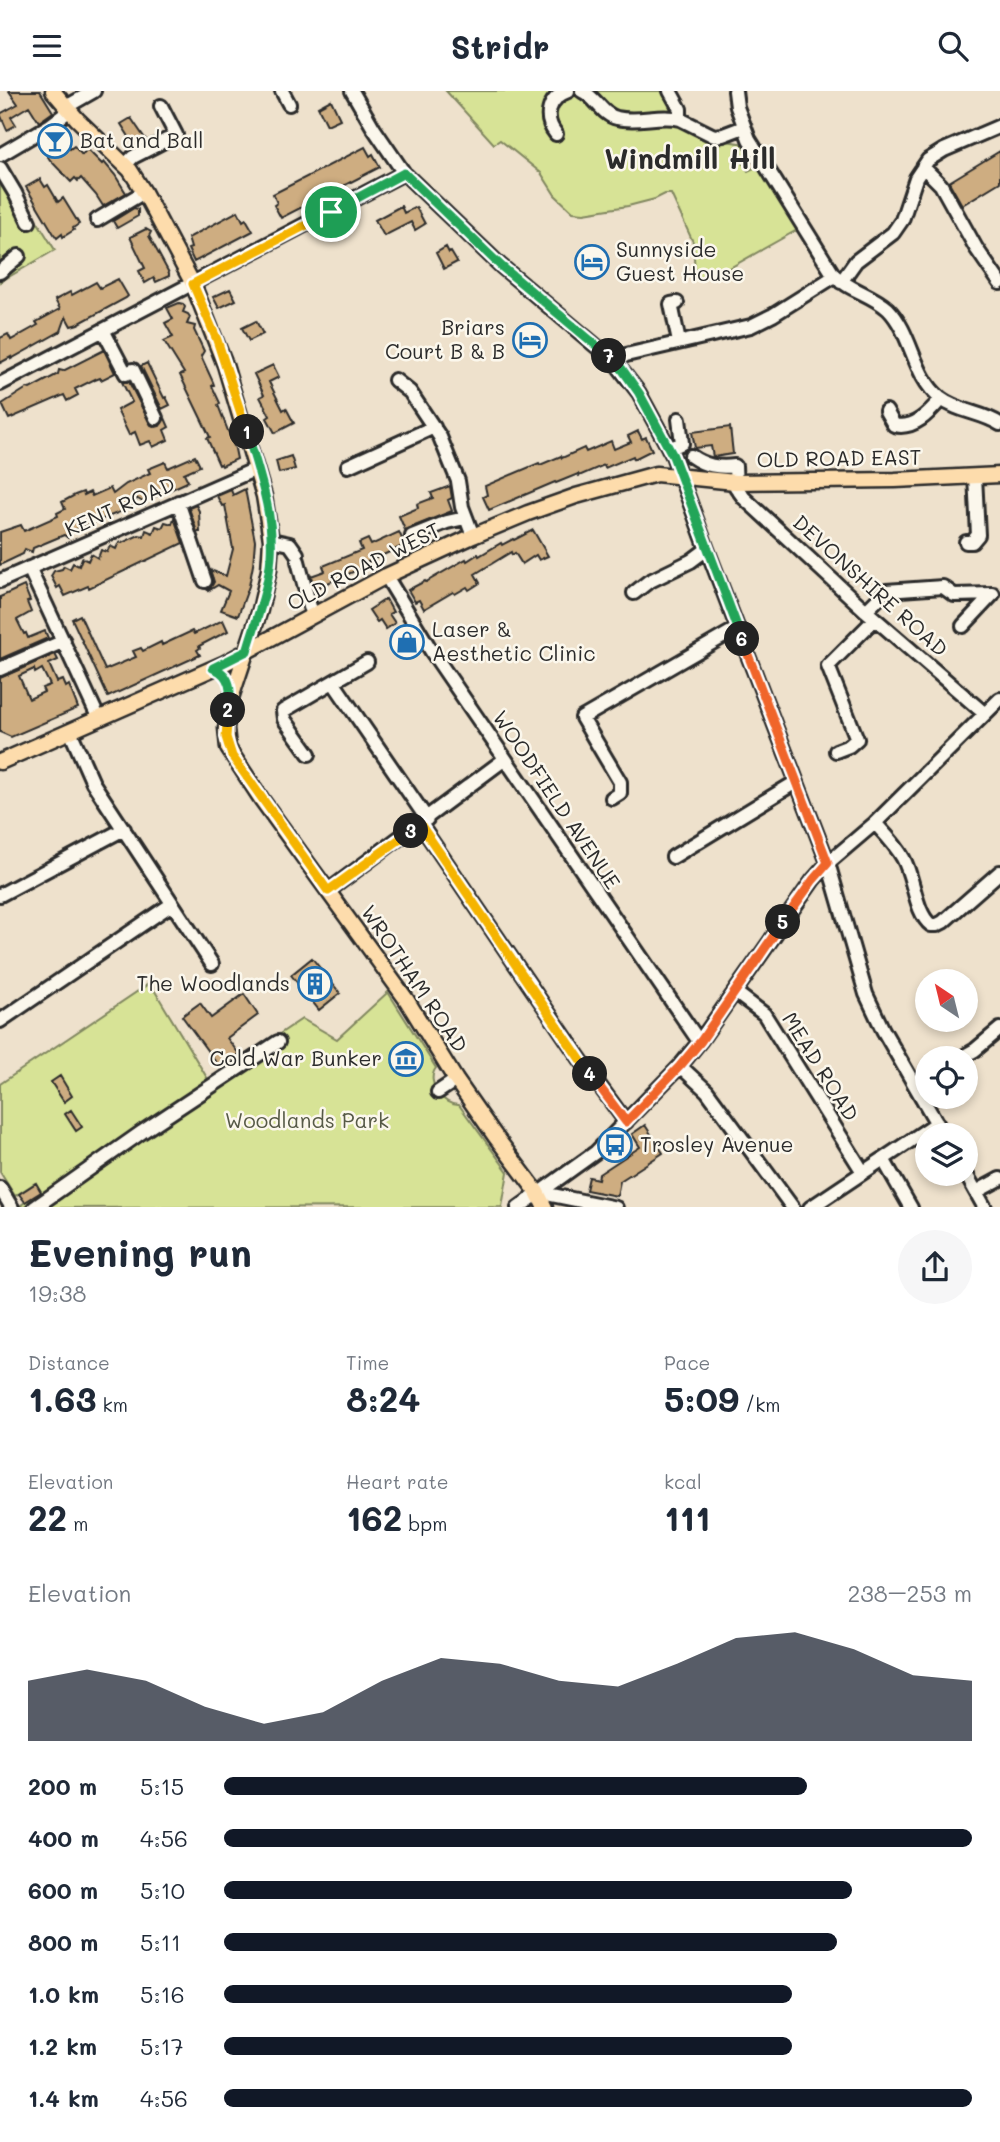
<!DOCTYPE html>
<meta charset="utf-8">
<style>
body{margin:0;font-family:Mali,sans-serif;background:#f6f6f7;color:#1f2937;height:100vh;display:flex;flex-direction:column;font-size:26px;white-space:nowrap}
*{box-sizing:border-box;margin:0}
p{font-size:23px;color:#747a83}
.icon{flex:none;width:38px;height:38px;fill:none;stroke:currentColor;stroke-width:2;stroke-linecap:round;stroke-linejoin:round}
.map{position:relative;height:1116px;overflow:hidden}
.panel{display:flex;flex-direction:column;background:#fff;flex:1}
.panel>*{flex:none}
.needle{width:46px;rotate:325deg}
.controls{position:absolute;left:915px;top:878px;display:grid;gap:14px}
.controls a{display:grid;place-items:center;width:63px;height:63px;border-radius:50%;background:#fff;box-shadow:0 4px 10px #0003;font-size:35px}
.pin{position:absolute;display:grid;place-items:center;width:60px;height:60px;color:#fff;margin:-30px;border:4px solid #fff;border-radius:50%;box-shadow:0 2px 7px #0007}
.km{position:absolute;width:35px;height:35px;margin:-18px;border-radius:50%;background:#222;color:#fff;font-size:19px;line-height:35px;text-align:center}
.round{display:grid;place-items:center;flex:none;width:74px;height:74px;border-radius:37px;background:#f6f6f7}
.summary{display:flex;align-items:center;justify-content:space-between;height:119px;padding:0 28px}
h1{font-size:38px;font-weight:700;line-height:52px}
.figures{display:grid;grid-template-columns:repeat(3,1fr);gap:10px;height:119px;padding:7px 28px}
.figures div{display:grid;align-content:center}
.figures b{font-size:35px;font-weight:700}
.figures small{font-size:19px;font-weight:400}
.figures p{font-size:19px}
.chart{height:196px;padding:14px 28px}
.chart p{display:flex;justify-content:space-between}
.chart svg{width:100%;height:126px;margin-top:7px;fill:#111827;opacity:.7}
ul{padding:0 28px;list-style:none;font-size:23px}
li{display:grid;grid-template-columns:112px 84px 1fr;align-items:center;height:52px}
li i{height:18px;border-radius:9px;background:#111827}
header{display:flex;justify-content:space-between;align-items:center;height:91px;padding:0 28px;background:#fff;font-size:32px;font-weight:700}
.map>svg:first-child{display:block}
</style>
<header><svg class="icon" aria-label="menu" viewBox="0 0 24 24"><path d="M4 6h16M4 12h16M4 18h16"/></svg>Stridr<svg class="icon" aria-label="search" viewBox="0 0 24 24"><circle cx="10" cy="10" r="6"/><path d="M15 15l6 6"/></svg></header>
<div class="map">
<svg width="1000" height="1117" viewBox="0 0 1000 1117">
<rect width="100%" height="100%" fill="#eee1cc"/>
<filter id="ink" filterUnits="userSpaceOnUse"><feTurbulence type="fractalNoise" baseFrequency=".0143" numOctaves="2"/><feDisplacementMap in="SourceGraphic" scale="14" xChannelSelector="R" yChannelSelector="G"/><feConvolveMatrix kernelMatrix="1 2 1 2 8 2 1 2 1" color-interpolation-filters="sRGB"/></filter>
<g filter="url(#ink)">
<path fill="#d7e396" stroke="#818760" stroke-width="2" d="M446 0H668L676 17 671 22 720 49 745 53 751 63 741 68 748 80 758 75 797 139 726 179 698 188 695 182 693 151 671 103H665L655 108 628 115 584 122 573 121 555 104 541 82 500 49 494 53Z
M0 70 55 159 0 191Z
M150 892 209 990 302 928 337 948 388 901 436 977C425 991 443 1015 459 1014L508 1081 502 1116 23 1117 21 1114 41 1100 35 1092 15 1105 0 1081V993Z"/>
<path fill="#cead81" stroke="#2b2b2b" stroke-width="2" fill-rule="evenodd" d="M9 0H40L53 21 39 31 29 15 11 26 16 34 7 39 0 23 18 13Z
M331 9 340 28 327 34 318 16Z
M131 27 146 49 135 55 121 33Z
M54 42 57 45 60 43 70 58 74 55 82 64 87 58 102 73 104 71 115 84 126 102 103 115 96 104 81 87 78 90 75 87 71 91 50 69 43 58 47 55 43 49Z
M365 56 370 65 373 63 380 76 281 127 274 114 277 112 273 103Z
M1000 60V91L962 114 949 91Z
M40 88 45 96 48 94 58 111 63 107 79 133 73 137 74 139 63 146 62 143 57 147 54 143 26 96Z
M401 115 404 122 416 116 425 133 415 139 411 131 384 145 375 129Z
M134 117 138 118V125L117 137 113 130Z
M238 120 243 130 246 128 253 140 194 171 188 158 191 157 188 147Z
M146 138 151 141 149 145 169 182V185L156 191 154 187 145 192 139 180 145 177 130 146Z
M446 156 449 162 451 161 457 171 444 178 436 162Z
M118 188 128 205 126 207 78 233 71 235 66 226 61 240 11 268V266L0 272V247L8 243 11 249 38 234 36 231 60 218 55 209 70 201 72 204 96 191 100 197Z
M230 198 236 209 219 217 213 206Z
M179 212 183 213 185 216 183 221 188 223 190 226 187 233 195 235 194 239 204 260 201 265 213 291 214 294 212 295 220 312 218 314 235 358 237 368 222 375 221 373 219 374 207 347 210 346 180 284 184 282 164 250 173 246 165 232 173 228 167 217Z
M256 230 263 243 249 250 242 237Z
M104 259 115 282 101 289 100 287 95 289V288L75 298 78 304 67 310 64 304 9 328 2 313 27 297 30 298 58 283 59 279 63 280Z
M147 272 164 307 166 306 170 314 162 318 141 275Z
M273 274 279 286 269 291 283 319 286 317 294 332 275 342 267 327 270 325 260 306 264 304 254 283Z
M122 291H129L151 334 156 336 160 335 165 327 169 336 164 339 168 349 153 356 150 350 140 354 135 341 129 344 117 319 132 311Z
M730 336 733 363 713 366 711 355 695 357 692 341Z
M638 340 642 348 646 346 652 359 634 368 633 365 605 377 604 374 579 385 578 383 556 392 555 391 489 419 483 406 487 404 485 395 539 372 540 374 561 365 562 367 584 357 586 361 611 350 614 358 631 351 628 345Z
M195 365 200 375 184 382 188 390 185 392 143 411 136 407 135 415 72 440 68 447 64 444 33 457 32 461 25 458 23 463 0 474V441L21 434 24 440 58 425 57 422 65 418 62 411 75 404 83 401 84 404 90 401 92 405 110 397 113 403 126 393 150 382 148 378 165 371 168 377Z
M291 365 295 378 279 382 276 370Z
M450 395 452 407 448 409 452 420 405 439 399 425 418 417 417 413 433 407 431 402Z
M245 398 255 450 253 474 249 495 238 525 221 519 229 500 218 494 208 500 207 498 211 496 214 491 210 479 226 485 233 458 225 414 222 415 217 405 231 399 233 404Z
M196 414 199 420 200 441H197L189 417Z
M174 427 183 452 89 497 88 495 65 505 60 495 57 497 51 485 54 480 62 478 64 475 70 478 73 472 79 475 82 467 88 470 91 463 98 467 101 459 107 461 110 455 116 458 119 451 122 452 139 444 144 445 146 439 153 442 156 435 162 437 165 431 172 433Z
M533 439 548 465 539 469 536 464 522 473 515 462 512 464 511 461 475 483 480 492 469 499 467 496 455 503 453 501 424 518 419 509 415 511 408 499 425 490 426 491 466 468 467 470 478 463 479 465 501 452 502 454 513 448 514 449Z
M399 441 405 454 361 474 362 477 314 498 311 485 325 480 323 475 362 459 359 452 368 448 371 454Z
M24 495 30 510 27 511 31 521 17 529 24 543 26 542 28 547 45 540 48 547 0 568V506Z
M386 508 393 521 389 523 395 532 386 538 380 529 377 531 369 519Z
M80 524 105 579 136 566 133 560 141 557 143 560 161 551 162 554 192 540 194 543 223 529 228 540 199 555 200 557 197 559 200 564 108 606 72 528Z
M406 538 417 559 407 564 396 544Z
M55 563 58 569 49 573 57 591 63 589 66 596 69 594 78 617 11 646 0 641V587ZM34 578 35 582 42 578 50 594 42 597 44 601 29 608 19 585Z
M312 867 340 902 319 919 291 884Z
M244 903 258 924 227 947 239 963 220 977 182 925 200 912 211 927Z
M60 985 72 1005 64 1011 51 991Z
M71 1019 82 1036 76 1040 65 1023Z
M645 1034 663 1062 620 1090 617 1105 586 1099 589 1086 598 1088 599 1083 640 1056 632 1043Z
M36 1092 41 1101 25 1111 19 1103Z"/>
<g fill="none" stroke-linecap="round" stroke-linejoin="round">
<g stroke="#2b2b2b" stroke-width="18">
<path id="minor" d="M282 0 289 13
M352 0 374 38 404 82 501 175 615 271 639 302 673 365 707 458 828 772 866 903 883 939 944 1045
M582 0C596 6 602 24 617 27 638 32 660 23 680 28
M670 0 680 18V28L714 45 723 44 744 36
M735 0 737 16 749 48 833 183C848 199 872 203 888 218 912 242 913 285 940 307 958 321 982 321 1000 333
M66 16 94 0
M556 43C543 27 548 7 568 0
M0 64 49 35 69 20
M125 74 133 66 176 44 161 15
M923 76 941 94 976 157 1000 192
M0 77 15 102 29 131
M97 129 144 101
M0 181 19 165
M841 191 856 170 893 142 902 129 916 87 928 69 944 59 1000 35
M677 212 671 213 679 251
M103 239 126 283 133 279 156 327
M615 271 626 264 751 235 773 224 835 185
M395 289 410 301 440 346 458 390 462 416 473 445
M0 293 404 82
M886 320 894 334C914 339 929 322 941 308
M669 358 682 352 679 328
M691 365C705 375 718 377 735 375L736 396 744 407 866 520 985 623
M348 375 434 336
M178 411 205 490
M412 445 447 431 465 427
M271 449 290 453 297 463
M966 451H972L978 444 975 385
M298 470 310 516 314 523
M29 477 99 628
M386 485 432 561 696 946 701 949
M0 490 256 378
M634 502 648 491 691 470 707 458
M866 520 886 500 943 496 954 504 993 503 963 535
M0 578 64 550
M333 591 427 728
M70 640 93 692 212 873
M836 660 849 655 857 648 828 575 875 528
M309 663 284 628 283 620 367 571
M612 707 620 702V691L582 627 738 537
M875 732C885 743 896 754 903 767 914 786 915 822 931 834H937L943 831 1000 781
M420 733 580 968 626 1031
M673 766 796 691
M328 800 505 668
M0 804 124 738
M735 901 764 923 863 1081
M0 930 172 813
M959 968 975 959 1000 938
M680 975 707 1000 793 1117
M914 992 928 985
M438 1001 456 989
M883 1068 911 1117
M966 1083 985 1117
M0 1097 12 1117
M537 1101 616 1117
M976 1101 1000 1088
M34 1117 142 1041 278 951
M518 1117 596 1061 680 975 701 949 813 789 828 772 875 732 1000 608
M810 1117 937 1032"/>
</g>
<g stroke="#2b2b2b" stroke-width="19">
<path id="major" d="M53 0 77 28 130 79 144 101 193 193 225 274 264 405 271 449 269 479 260 519 231 607 226 637 228 657 262 709 406 908 456 989 495 1045 537 1101 545 1117
M0 671 223 573 386 485 473 445 528 422 576 405 656 383 735 391 895 389 1000 384"/>
</g>
<use href="#minor" stroke="#fbf7ec" stroke-width="12"/>
<use href="#major" stroke="#fddcac" stroke-width="14"/>
</g>
</g>
<g fill="none" stroke-linecap="round" stroke-linejoin="round" filter="url(#ink)">
<g stroke="#fff" stroke-width="14">
<path id="split-1" d="M247 341 217 249 193 193 331 121"/>
</g>
<g stroke="#fff" stroke-width="14">
<path id="split-2" d="M228 619C232 601 232 584 213 577L247 560C256 529 269 497 271 464 274 423 258 380 247 341"/>
</g>
<g stroke="#fff" stroke-width="14">
<path id="split-3" d="M228 619 226 646 232 665 328 800 411 740"/>
</g>
<g stroke="#fff" stroke-width="14">
<path id="split-4" d="M411 740 420 733 590 983"/>
</g>
<g stroke="#fff" stroke-width="14">
<path id="split-5" d="M590 983 626 1031 680 975 701 950 783 831"/>
</g>
<g stroke="#fff" stroke-width="14">
<path id="split-6" d="M742 548 828 772 813 789 783 831"/>
</g>
<g stroke="#fff" stroke-width="14">
<path id="split-7" d="M609 265 622 278 639 302 673 365 742 548"/>
</g>
<g stroke="#fff" stroke-width="14">
<path id="split-8" d="M331 121 404 82 501 175 609 265"/>
</g>
<use href="#split-1" stroke="#f5b400" stroke-width="9"/>
<use href="#split-2" stroke="#22a559" stroke-width="9"/>
<use href="#split-3" stroke="#f5b400" stroke-width="9"/>
<use href="#split-4" stroke="#f5b400" stroke-width="9"/>
<use href="#split-5" stroke="#f0652b" stroke-width="9"/>
<use href="#split-6" stroke="#f0652b" stroke-width="9"/>
<use href="#split-7" stroke="#22a559" stroke-width="9"/>
<use href="#split-8" stroke="#22a559" stroke-width="9"/>
</g>
<defs>
<g id="bar-ring" transform="scale(1.75)"><circle r="9.5" fill="#fbf7ec" stroke="#1f6fb2" stroke-width="1.5"/><path d="M-6-5H6L.8 .8V4.5H3.5V6h-7V4.5H-.8V.8Z" fill="#1f6fb2"/></g>
<g id="hotel-ring" transform="scale(1.75)"><circle r="9.5" fill="#fbf7ec" stroke="#1f6fb2" stroke-width="1.5"/><path d="M-6-4.5h1.5V1H6V5H4.5V3h-9V5H-6ZM-4 0a1.8 1.8 0 1 1 3.6 0ZM.5 0V-2.5h3Q6-2.5 6 0Z" fill="#1f6fb2"/></g>
<g id="shop-ring" transform="scale(1.75)"><circle r="9.5" fill="#fbf7ec" stroke="#1f6fb2" stroke-width="1.5"/><path d="M-5-2.5h2.3a2.7 3.5 0 0 1 5.4 0H5L5.5 6h-11ZM-1.5-2.5h3a1.5 2.3 0 0 0-3 0Z" fill="#1f6fb2"/></g>
<g id="building-ring" transform="scale(1.75)"><circle r="9.5" fill="#fbf7ec" stroke="#1f6fb2" stroke-width="1.5"/><path d="M-4-6H4V6H1V3H-1V6H-4ZM-2.5-4.3h1.7v1.8h-1.7ZM.8-4.3h1.7v1.8H.8ZM-2.5-1h1.7V.8h-1.7ZM.8-1h1.7V.8H.8Z" fill="#1f6fb2"/></g>
<g id="museum-ring" transform="scale(1.75)"><circle r="9.5" fill="#fbf7ec" stroke="#1f6fb2" stroke-width="1.5"/><path d="M0-6L6-3V-2H-6V-3ZM-5-1h2V3h-2ZM-1-1h2V3h-2ZM3-1h2V3H3ZM-6 4H6V6H-6Z" fill="#1f6fb2"/></g>
<g id="bus-ring" transform="scale(1.75)"><circle r="9.5" fill="#fbf7ec" stroke="#1f6fb2" stroke-width="1.5"/><path d="M-5-6H5V4H4V6H2V4H-2V6H-4V4H-5ZM-3.5-4V0h7V-4ZM-3.5 1.2v1.5H-2V1.2ZM2 1.2v1.5H3.5V1.2Z" fill="#1f6fb2"/></g>
</defs>
<g fill-rule="evenodd">
<use href="#bar-ring" x="55" y="50"/>
<use href="#hotel-ring" x="592" y="171"/>
<use href="#hotel-ring" x="530" y="249"/>
<use href="#shop-ring" x="407" y="551"/>
<use href="#building-ring" x="315" y="893"/>
<use href="#museum-ring" x="406" y="968"/>
<use href="#bus-ring" x="615" y="1054"/>
</g>
<g text-anchor="middle" stroke-width="5" stroke-linejoin="round" paint-order="stroke">
<g font-size="21" fill="#2b2b2b" stroke="#fbf7ec" text-anchor="start">
<text x="80" y="57">Bat and Ball</text>
<text x="616" y="166">Sunnyside<tspan x="616" dy="24">Guest House</tspan></text>
<text x="505" y="244" text-anchor="end">Briars<tspan x="505" dy="24">Court B &amp; B</tspan></text>
<text x="432" y="546">Laser &amp;<tspan x="432" dy="24">Aesthetic Clinic</tspan></text>
<text x="290" y="900" text-anchor="end">The Woodlands</text>
<text x="382" y="975" text-anchor="end">Cold War Bunker</text>
<text x="640" y="1061">Trosley Avenue</text>
</g>
<g font-size="21" fill="#2b2b2b" stroke="#fbf7ec">
<text transform="translate(839 368) rotate(-1)" y="7">OLD ROAD EAST</text>
<text transform="translate(120 416) rotate(-24)" y="7">KENT ROAD</text>
<text transform="translate(364 476) rotate(-27)" y="7">OLD ROAD WEST</text>
<text transform="translate(870 495) rotate(42)" y="7">DEVONSHIRE ROAD</text>
<text transform="translate(556 709) rotate(56)" y="7">WOODFIELD AVENUE</text>
<text transform="translate(414 888) rotate(56)" y="7">WROTHAM ROAD</text>
<text transform="translate(820 976) rotate(58)" y="7">MEAD ROAD</text>
</g>
<g font-size="21" fill="#565946" stroke="#fbf7ec">
<text x="307" y="1037">Woodlands Park</text>
</g>
<g font-size="28" font-weight="bold" fill="#2b2b2b" stroke="#fbf7ec">
<text x="690" y="78">Windmill Hill</text>
</g>
</g>
</svg>
<div class="controls">
<a><svg class="needle" viewBox="-14 -14 28 28"><path d="M0-13l5 13h-10z" fill="#e53935"/><path d="M0 13l5-13h-10z" fill="#747a83"/></svg></a>
<a><svg class="icon" aria-label="locate" viewBox="0 0 24 24"><circle cx="12" cy="12" r="6"/><path d="M12 2v4M12 18v4M2 12h4M18 12h4"/></svg></a>
<a><svg class="icon" aria-label="layers" viewBox="0 0 24 24"><path d="M12 4l9 5-9 5-9-5zM3 14l9 5 9-5"/></svg></a>
</div>
<div class="pin" style="left:331px;top:121px;background:#1e9e55"><svg class="icon" aria-label="arrive" viewBox="0 0 24 24"><path d="M6 21V4h12l-3 4 3 4H6"/></svg></div>
<b class="km" style="left:247px;top:341px">1</b>
<b class="km" style="left:228px;top:619px">2</b>
<b class="km" style="left:411px;top:740px">3</b>
<b class="km" style="left:590px;top:983px">4</b>
<b class="km" style="left:783px;top:831px">5</b>
<b class="km" style="left:742px;top:548px">6</b>
<b class="km" style="left:609px;top:265px">7</b>
</div>
<section class="panel">
<div class="summary"><div><h1>Evening run</h1><p>19:38</p></div><a class="round"><svg class="icon" aria-label="share" viewBox="0 0 24 24"><path d="M12 15V3M7 8l5-5 5 5M5 13v7h14v-7"/></svg></a></div>
<div class="figures">
<div><p>Distance</p><b>1.63<small> km</small></b></div>
<div><p>Time</p><b>8:24</b></div>
<div><p>Pace</p><b>5:09<small> /km</small></b></div>
</div>
<div class="figures">
<div><p>Elevation</p><b>22<small> m</small></b></div>
<div><p>Heart rate</p><b>162<small> bpm</small></b></div>
<div><p>kcal</p><b>111</b></div>
</div>
<div class="chart"><p><span>Elevation</span>238–253 m</p>
<svg viewBox="0 0 160 44" preserveAspectRatio="none"><path d="M0 44V23L10 19L20 23L30 32L40 38L50 34L60 23L70 15L80 17L90 23L100 25L110 17L120 8L130 6L140 12L150 21L160 23V44z"/></svg>
</div>
<ul>
<li><b>200 m</b>5:15<i style="width:78%"></i></li>
<li><b>400 m</b>4:56<i style="width:100%"></i></li>
<li><b>600 m</b>5:10<i style="width:84%"></i></li>
<li><b>800 m</b>5:11<i style="width:82%"></i></li>
<li><b>1.0 km</b>5:16<i style="width:76%"></i></li>
<li><b>1.2 km</b>5:17<i style="width:76%"></i></li>
<li><b>1.4 km</b>4:56<i style="width:100%"></i></li>
</ul>
</section>
